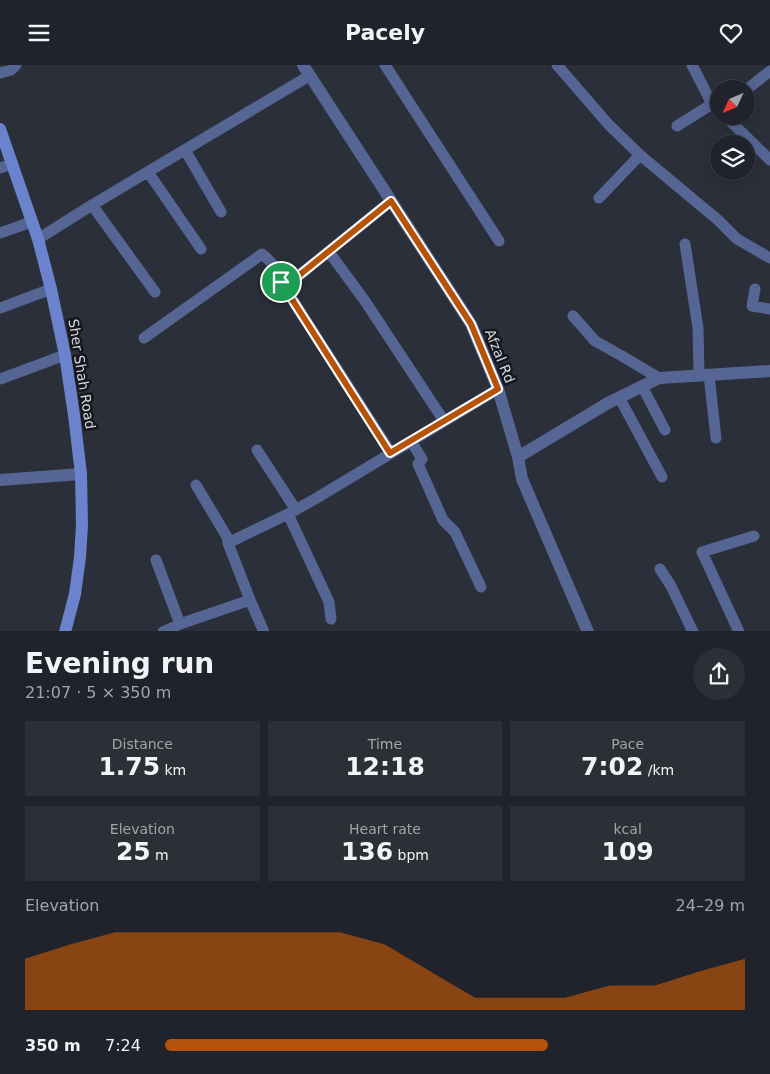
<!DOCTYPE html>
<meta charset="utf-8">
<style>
body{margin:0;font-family:"DejaVu Sans",sans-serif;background:#2d2f37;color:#f1f3f6;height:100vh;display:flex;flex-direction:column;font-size:19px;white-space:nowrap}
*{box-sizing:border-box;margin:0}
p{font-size:16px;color:#a2a4a9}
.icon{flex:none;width:28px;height:28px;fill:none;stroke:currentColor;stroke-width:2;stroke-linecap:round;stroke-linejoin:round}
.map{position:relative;height:566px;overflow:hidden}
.details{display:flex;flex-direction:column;background:#20232b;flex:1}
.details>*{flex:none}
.needle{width:32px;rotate:226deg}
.controls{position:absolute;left:710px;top:15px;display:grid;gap:10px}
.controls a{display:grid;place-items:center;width:45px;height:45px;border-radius:50%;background:#20232b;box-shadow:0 2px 12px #0003,0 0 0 1px #3d4047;font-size:25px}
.pin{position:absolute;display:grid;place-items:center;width:42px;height:42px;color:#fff;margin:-21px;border:2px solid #fff;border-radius:50%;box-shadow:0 1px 5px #0007}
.round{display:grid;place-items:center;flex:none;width:52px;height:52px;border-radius:26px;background:#2d2f37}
.head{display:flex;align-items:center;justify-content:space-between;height:85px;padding:0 25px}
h1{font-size:28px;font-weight:600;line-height:38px}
.stats{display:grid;grid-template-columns:repeat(3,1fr);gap:8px;height:85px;padding:5px 25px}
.stats div{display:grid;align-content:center;border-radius:0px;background:#2d2f37;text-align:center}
.stats b{font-size:25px;font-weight:600}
.stats small{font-size:14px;font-weight:400}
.stats p{font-size:14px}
.chart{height:140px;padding:10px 25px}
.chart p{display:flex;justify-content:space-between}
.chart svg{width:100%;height:90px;margin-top:5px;fill:#b45309;opacity:.7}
ul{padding:0 25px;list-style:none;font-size:16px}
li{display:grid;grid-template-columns:80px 60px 1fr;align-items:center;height:38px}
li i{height:12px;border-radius:6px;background:#b45309}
header{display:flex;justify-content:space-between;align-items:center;height:65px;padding:0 25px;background:#20232b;font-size:22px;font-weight:600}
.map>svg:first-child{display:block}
</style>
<header><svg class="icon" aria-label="menu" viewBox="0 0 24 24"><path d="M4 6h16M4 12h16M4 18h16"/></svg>Pacely<svg class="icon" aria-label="heart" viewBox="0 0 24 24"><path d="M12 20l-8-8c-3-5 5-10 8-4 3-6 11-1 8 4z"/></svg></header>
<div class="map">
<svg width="770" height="567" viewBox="0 0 770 567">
<rect width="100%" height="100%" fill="#2b2f39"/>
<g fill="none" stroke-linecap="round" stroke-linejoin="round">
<path stroke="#566694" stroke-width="11" d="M385 0 499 176
M557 0 609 60 640 90 718 155 737 174 770 193
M692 0 712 39 719 46
M0 8 11 5 16 0
M746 25 770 6
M725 51 770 95
M677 61 712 39
M185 85 221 147
M0 103 12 99
M148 107 201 184
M599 133 640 90
M92 140 155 227
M0 168 31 157
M38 174 92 140 309 11
M685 179 698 263 699 310
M329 187 365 236 444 356
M280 207 281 217 391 388
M755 224 752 241 770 244
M0 243 51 224
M573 251 595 276 622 291 659 313
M144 273 262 189C272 196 281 212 292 216L391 136
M709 310 716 373
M0 314 65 290
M642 321 665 365
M619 332 662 412
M411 376 422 394 418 399 443 455 455 467 481 522
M257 385 296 445
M196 420 227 472 228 478 250 535 264 567
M288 449 329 537 331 554
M228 478 288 449 315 434 498 324
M156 495 180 559
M660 504 671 521 693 567
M163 567 180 559 250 535
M739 567 702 487 754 471"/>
<path stroke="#566694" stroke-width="12" d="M303 0 471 259 498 324 518 392 522 414 588 567
M518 392 608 338 659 313 770 306
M0 415 81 409"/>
<path stroke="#6b83cd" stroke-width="12" d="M0 64 38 174 51 224 65 290 74 350 81 409 82 460 80 492 75 529 65 567"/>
</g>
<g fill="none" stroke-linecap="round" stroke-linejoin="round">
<g stroke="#fff" stroke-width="10">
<path id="route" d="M391 136 471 259 498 324 390 388 281 217 280 207 286 214 292 216 297 212Z"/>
</g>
<use href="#route" stroke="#b45309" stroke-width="6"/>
</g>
<g text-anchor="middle" stroke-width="5" stroke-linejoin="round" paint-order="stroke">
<g font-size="14" fill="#d6d9df" stroke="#15171c">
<text transform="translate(500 291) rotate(68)" y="5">Afzal Rd</text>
<text transform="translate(82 309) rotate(81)" y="5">Sher Shah Road</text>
</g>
</g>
</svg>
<div class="controls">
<a><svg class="needle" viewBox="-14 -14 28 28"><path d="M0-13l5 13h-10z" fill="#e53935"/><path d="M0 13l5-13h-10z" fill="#a2a4a9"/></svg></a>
<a><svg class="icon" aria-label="layers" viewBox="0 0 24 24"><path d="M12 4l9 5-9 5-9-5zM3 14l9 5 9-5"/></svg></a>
</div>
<div class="pin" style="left:281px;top:217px;background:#1e9e55"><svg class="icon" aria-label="arrive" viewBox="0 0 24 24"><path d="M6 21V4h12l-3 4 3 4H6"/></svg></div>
</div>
<section class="details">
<div class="head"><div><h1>Evening run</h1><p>21:07 · 5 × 350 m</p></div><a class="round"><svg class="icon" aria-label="share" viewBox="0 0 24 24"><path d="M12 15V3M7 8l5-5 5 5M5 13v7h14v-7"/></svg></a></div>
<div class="stats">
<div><p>Distance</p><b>1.75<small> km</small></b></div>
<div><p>Time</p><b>12:18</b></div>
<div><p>Pace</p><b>7:02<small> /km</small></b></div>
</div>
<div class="stats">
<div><p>Elevation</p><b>25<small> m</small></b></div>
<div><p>Heart rate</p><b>136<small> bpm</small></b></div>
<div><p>kcal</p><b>109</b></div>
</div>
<div class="chart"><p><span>Elevation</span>24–29 m</p>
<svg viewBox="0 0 160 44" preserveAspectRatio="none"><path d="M0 44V19L10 12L20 6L30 6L40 6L50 6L60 6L70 6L80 12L90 25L100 38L110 38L120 38L130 32L140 32L150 25L160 19V44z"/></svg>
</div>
<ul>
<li><b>350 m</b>7:24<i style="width:66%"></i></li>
</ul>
</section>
